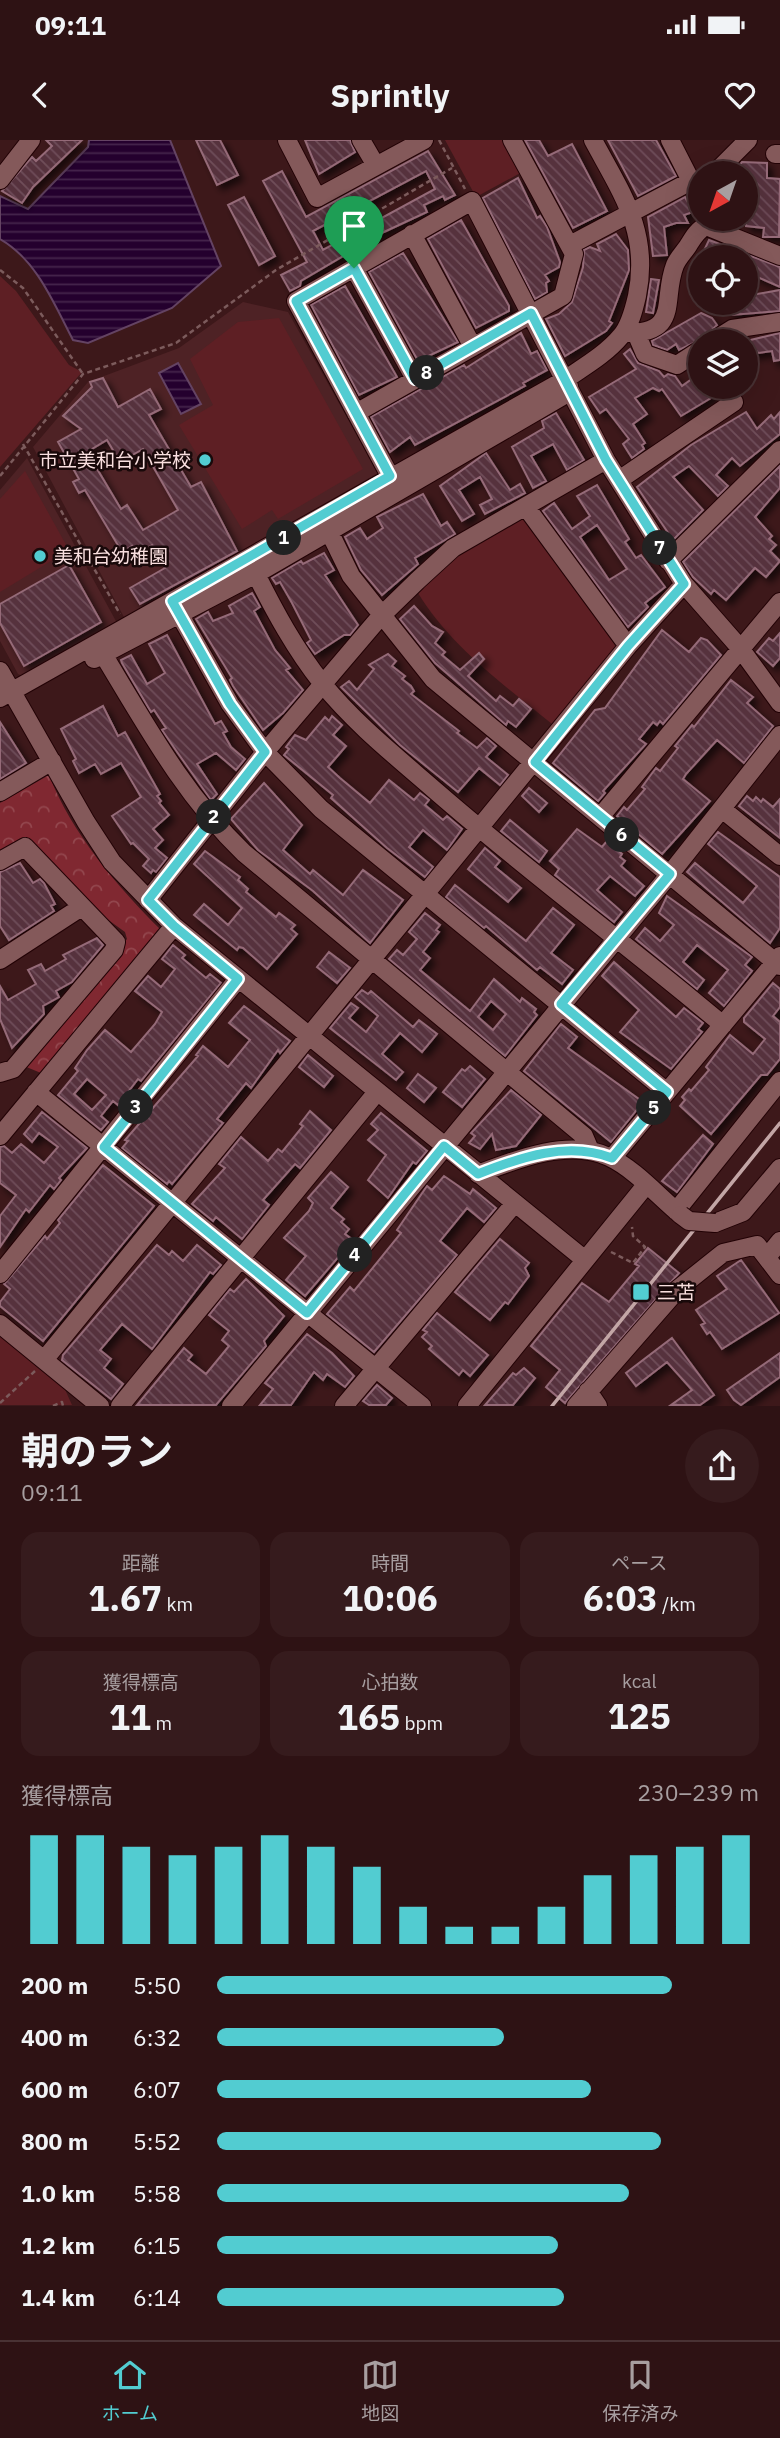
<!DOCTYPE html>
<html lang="ja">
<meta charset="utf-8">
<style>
body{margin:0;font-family:"IBM Plex Sans","Noto Sans JP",sans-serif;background:#361b1d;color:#f1f3f6;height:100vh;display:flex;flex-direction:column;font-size:26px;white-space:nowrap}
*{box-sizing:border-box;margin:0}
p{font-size:23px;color:#a79ea0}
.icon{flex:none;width:38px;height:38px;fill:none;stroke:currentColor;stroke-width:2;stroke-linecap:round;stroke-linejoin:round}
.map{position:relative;height:1266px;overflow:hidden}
.details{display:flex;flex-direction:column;background:#2e1214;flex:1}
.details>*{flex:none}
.needle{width:46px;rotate:220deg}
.tools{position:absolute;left:688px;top:21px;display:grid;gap:14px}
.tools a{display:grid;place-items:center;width:70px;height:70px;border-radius:50%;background:#2e1214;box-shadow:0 7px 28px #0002,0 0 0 2px #493234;font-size:35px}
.pin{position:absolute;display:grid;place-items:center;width:60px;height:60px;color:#fff;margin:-72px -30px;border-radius:50% 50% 50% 0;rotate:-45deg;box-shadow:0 0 7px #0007}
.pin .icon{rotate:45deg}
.km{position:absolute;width:35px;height:35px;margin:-18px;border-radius:50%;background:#222;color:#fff;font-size:19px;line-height:35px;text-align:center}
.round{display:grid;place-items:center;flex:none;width:74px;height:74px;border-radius:37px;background:#361b1d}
.summary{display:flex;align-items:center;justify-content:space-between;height:119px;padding:0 21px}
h1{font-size:38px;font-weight:700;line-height:52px}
.metrics{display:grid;grid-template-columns:repeat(3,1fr);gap:10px;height:119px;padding:7px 21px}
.metrics div{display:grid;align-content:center;border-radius:18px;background:#361b1d;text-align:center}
.metrics b{font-size:35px;font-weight:700}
.metrics small{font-size:19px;font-weight:400}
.metrics p{font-size:19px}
.chart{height:196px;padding:14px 21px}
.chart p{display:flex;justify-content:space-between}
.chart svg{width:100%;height:126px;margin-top:7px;stroke:#52ccd1;stroke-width:6}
ul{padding:0 21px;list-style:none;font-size:23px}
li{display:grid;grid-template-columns:112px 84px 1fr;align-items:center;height:52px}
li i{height:18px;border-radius:9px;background:#52ccd1}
.status{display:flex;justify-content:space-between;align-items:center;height:49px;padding:0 35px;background:#2e1214;direction:ltr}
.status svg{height:19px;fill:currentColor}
header{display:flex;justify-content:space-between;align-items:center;height:91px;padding:0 21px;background:#2e1214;font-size:32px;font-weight:700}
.dock{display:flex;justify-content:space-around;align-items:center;height:98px;border-top:2px solid #493234;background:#2e1214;font-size:19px;color:#a79ea0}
.dock a{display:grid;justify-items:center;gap:4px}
.dock .current{color:#52ccd1}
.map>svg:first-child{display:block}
</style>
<div class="status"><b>09:11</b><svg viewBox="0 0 49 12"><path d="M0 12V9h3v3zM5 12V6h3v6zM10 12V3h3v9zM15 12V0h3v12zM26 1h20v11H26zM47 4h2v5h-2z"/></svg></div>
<header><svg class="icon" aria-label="back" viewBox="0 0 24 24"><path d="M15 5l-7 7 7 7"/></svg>Sprintly<svg class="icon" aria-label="heart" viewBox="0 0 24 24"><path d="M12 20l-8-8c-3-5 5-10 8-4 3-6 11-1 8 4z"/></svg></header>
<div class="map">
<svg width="780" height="1266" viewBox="0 0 780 1266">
<defs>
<pattern id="forest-crowns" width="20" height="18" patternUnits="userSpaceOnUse" patternTransform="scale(1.75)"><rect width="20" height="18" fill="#802831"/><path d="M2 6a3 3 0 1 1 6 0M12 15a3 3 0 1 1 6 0" fill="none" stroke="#93474e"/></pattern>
<pattern id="water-rules" width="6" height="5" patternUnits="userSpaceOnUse" patternTransform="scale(1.75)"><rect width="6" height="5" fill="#24002e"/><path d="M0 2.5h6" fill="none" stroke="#45254c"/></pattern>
<pattern id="building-back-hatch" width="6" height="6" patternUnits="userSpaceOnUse" patternTransform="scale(1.75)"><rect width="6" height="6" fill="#56313e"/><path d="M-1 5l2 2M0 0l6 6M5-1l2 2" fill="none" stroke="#6f4e59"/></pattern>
<filter id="shadow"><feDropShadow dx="5" dy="5" stdDeviation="3.5" flood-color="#0009"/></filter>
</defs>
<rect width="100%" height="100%" fill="#3d181a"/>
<path fill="#4e2225" d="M243 162 288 172 378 333 125 479 33 307 88 242 179 208Z
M27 318 117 483 24 537 18 534 0 501V350Z"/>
<path fill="url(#forest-crowns)" d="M49 635C72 694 117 746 161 790L41 933 24 926 127 799 125 792 89 766 27 698 0 713V663Z"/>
<path fill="#5e1f24" d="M445 0H507L524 31 476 57Z
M0 136 16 151 69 225 82 232 0 327Z
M279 178 363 329 278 379 272 370 242 389 179 285 213 265 190 219 238 182Z
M25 331 69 410 0 452V359Z
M524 374 620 505 552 584C504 545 450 506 418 453L445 421Z
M0 1195 63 1245 72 1265H0Z"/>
<path fill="url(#water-rules)" stroke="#644363" stroke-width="2" d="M89 0H170L221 126 172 168 88 203 73 200C54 164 37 120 0 99V56L28 69 88 7Z
M178 223 201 264 181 274 159 233Z"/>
<path fill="url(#building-back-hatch)" stroke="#956b78" stroke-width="2" fill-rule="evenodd" filter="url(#shadow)" d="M46 0H82L33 47 22 63 2 51 32 17 36 21 52 6Z
M196 0H220L238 35 217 45Z
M305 0H350L355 12 319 34Z
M525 0H539L548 16 572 4 607 71 573 88Z
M608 0H656L676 36 638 56Z
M428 11 455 55 445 60 443 56 424 65 427 72 384 92 301 141 300 146 290 151 281 135 307 122 263 41 282 31 306 77ZM426 31 435 49 323 110 313 91Z
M742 22 767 23V38L780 39 779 97H763L764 88 746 86V33H733Z
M518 38 537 78 540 76 547 87 560 122 559 127 545 135 549 141 546 143 547 152 535 159 483 58Z
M244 57 275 116 259 125 228 65Z
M685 57 693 72 684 75 688 83H676L664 87 667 115 653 116 648 77Z
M461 80 509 166V171L476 188 428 99Z
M616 94 628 110 629 130 609 181 612 183 606 191 565 216 546 179 559 174 572 162 583 127 584 110 590 107 600 111 597 104Z
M709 100 780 127V147L746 132V117H701Z
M403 113 458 202 418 221 369 132Z
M651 139 659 140 653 173 646 172Z
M345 146 397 237 359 255 311 165Z
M780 150V171L731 175 729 163H747L746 156Z
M701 173 712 178 717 185 702 199 679 210 676 204 667 210 653 205 652 201Z
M521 193 531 214 537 211 547 230 523 243 525 246 415 305 410 297 390 312 371 277 464 225 466 228Z
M780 193V220L774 221 772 211 751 214 748 212 746 201Z
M630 209 638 223 659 231 664 237 668 234 675 236 682 246 700 233V247H722L709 255 711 258 681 276 662 249 659 251 653 248 635 258 647 274 633 284 645 303 642 305 644 309 632 318 623 304 629 299 606 269 600 273 589 257 636 229 624 214Z
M103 238 118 267 150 249 161 269 149 275 191 347 201 342 237 411 140 464 130 448 165 428 152 405 136 414 132 406 122 412 85 350 79 353 73 342 79 339 58 302 81 289 63 276 92 247 90 242ZM107 300 120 322 143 309 178 370 143 390 127 365 121 369 87 312Z
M746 272 757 289 771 275 774 279 780 272V294L740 326 732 318 716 335 728 346 718 356 689 326 673 337 703 370 673 400 637 347 691 305Z
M556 273 584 320 567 330 553 304 531 316 546 341 533 348 512 307 544 288 542 281Z
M486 313 510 350 520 344 525 353 485 374 480 365 492 359 480 337 459 350 474 374 462 381 440 346Z
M780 326V348L755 377 772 396 769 399 776 405 770 411 780 421 766 437 755 428 726 460 714 450 711 454 693 437 683 422Z
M597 345 629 399 625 402 636 418 641 415 665 447 645 463 648 467 628 487 543 371 554 363 572 389 590 376 577 356ZM597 385 627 429 609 440 580 397Z
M423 354 441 386 447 382 455 394 415 418 418 424 382 455 361 430 345 397 360 388 367 399 383 388 377 377Z
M324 413 334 430 325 435 358 485 350 495H344L315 514 307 503 311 500 292 463 280 442 276 444 272 438 301 421 303 424Z
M69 425 101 482 24 526 0 483V464Z
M252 453 260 467 254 471 275 510 290 528 286 530 303 550 283 573 263 590 233 546 230 540 232 538 196 479 208 472 213 481 233 473 229 466Z
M414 466 432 486 443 492 435 503 445 512 442 515 460 530 479 513 484 519 468 536 496 561 500 556 513 566 519 559 531 569 516 587 508 581 506 585 435 523 400 479Z
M662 490 689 512 701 498 707 500 721 515 663 584 660 581 657 585 653 582 639 599 646 604 603 651 605 653 598 661 553 623 595 570 605 568Z
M780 493V518L773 526 757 512 769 498 773 501Z
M167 495 215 584 221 581 227 591 223 593 231 607 245 619 236 630 216 613 197 624 217 654 211 660 177 612 162 590 166 588 154 570 151 572 122 523 121 520 131 515 147 544 165 533 149 504Z
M388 514 396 521 392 526 405 536 402 539 411 546 414 551 411 554 459 591 457 593 477 608 487 598 496 606 486 617 508 635 500 645 479 628 458 652 400 605 341 547 349 541 357 550 374 529 369 525Z
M731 540 753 557 747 563 773 586 744 623 717 600 686 634 683 639 710 661 662 714 617 676 624 667 627 670 645 649 642 647 650 636 656 628 660 631 678 608 675 606 692 585 694 587Z
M103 566 118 596 125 592 160 654 157 656 161 661 159 663 169 675 153 689 163 700 155 708 167 718 156 732 153 730 151 733 143 726 149 719 133 703 131 704 112 676 141 657 121 623 101 634 95 624 79 633 73 621 76 619 61 589Z
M332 576 342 585 333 595 346 606 328 627 340 638 370 663 389 640 414 660 420 653 429 660 425 665 443 680 447 676 462 689 447 710 423 690 409 707 433 727 425 737 387 708 331 658 333 655 284 615 289 609 286 607 295 595 306 600 325 577 329 581Z
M0 582 26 623 0 639Z
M264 643 302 685 283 710 310 734 313 730 343 755 363 730 403 760 370 803 313 751 258 710 231 679Z
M529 648 547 663 539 672 522 656Z
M747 656 753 661 756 657 761 662 763 659 773 667 780 659V698L739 666Z
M510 680 547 711 539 722 501 691Z
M577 689 602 707 607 701 622 714 620 717 625 721 621 726 644 746 635 756 610 736 597 750 622 772 614 782 555 735 559 729 550 721Z
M718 692 780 737V788L770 803 687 732 695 723 743 763 757 746 708 704Z
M485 708 500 721 495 727 521 748 508 762 468 729Z
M205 711 240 737 238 740 248 749 246 752 276 777 279 773 295 785 291 789 297 794 267 829 243 808 239 807 237 810 194 775 204 764 228 785 242 768 194 724Z
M20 723 33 743 40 739 44 743 55 764 51 766 54 771 9 800 0 786V732Z
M455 745 526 801 553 768 574 785 551 813 573 830 562 844 540 827 537 830 486 786 484 788 446 757Z
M667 756 752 817 745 825 752 831 724 866 709 853 728 830 697 805 683 822 704 840 697 849 636 799 645 788 660 801 674 785 659 773Z
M425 773 440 785 436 790 439 792 423 812 430 818 420 830 470 871 494 839 520 862 522 858 536 869 534 872 537 875 505 916 389 819 397 810 403 815 417 799 409 792ZM491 861 506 874 493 890 478 877Z
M97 798 103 805 72 842 56 851 59 857 43 866 44 874 12 908 0 879V846L8 860 36 844 28 830 41 824 45 831 66 819 63 815Z
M173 805 185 815 182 818 206 838 210 834 221 843 141 941 138 939 118 965 113 961 101 976 108 982 101 990 58 955 78 931 75 928 87 910 105 890 131 912 155 884 162 872 135 851 148 836 161 847 175 829 162 819ZM87 939 106 955 92 970 74 954Z
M329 812 350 828 337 843 317 827Z
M614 822 676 877 684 868 703 883 698 889 702 892 671 929 620 892 639 870 602 836Z
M773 843 780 849V867L773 876 780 882V919L767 935H761L711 994 680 966 685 960 682 957 689 949 691 951 709 930 706 927 730 895 753 914 765 899 744 882V878Z
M362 850 368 854 371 851 413 887 419 880 437 894 422 912 400 893 382 914 403 932 396 940 330 888 351 863 358 868 349 878 366 892 378 876 355 857Z
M244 866 290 901 280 913 278 910 251 948 246 943 217 979 223 983 172 1044 169 1041 167 1044 122 1008 128 1001 125 1000 198 916 196 915 203 906 228 927 250 900 229 883Z
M561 884 577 897 568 908 643 962 611 1002 524 931Z
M308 915 333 936 324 947 299 927Z
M470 926 485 939 462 967 443 952 462 929 465 931Z
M418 934 436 948 424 962 407 948Z
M511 950 541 975 516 1006 496 1010 492 994 480 1009 469 1003 475 996 471 993Z
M310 971 331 990 300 1028 295 1024 263 1060 269 1065 242 1099 216 1077 213 1081 192 1064 225 1028 219 1024 241 997 268 1021 278 1009 282 1012 303 986 300 984Z
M42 972 87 1008 59 1038 61 1040 54 1049 50 1045 29 1072 26 1069 0 1107V1076L16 1055 0 1043V1007L4 1006 12 1013 21 1004 44 1023 58 1007 39 993 32 1002 24 994Z
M381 973 427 1011 416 1024 413 1022 388 1058 368 1040 386 1015 368 1000 378 990 371 984Z
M703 995 713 1004 677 1052 662 1041Z
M103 1025 154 1066 43 1201 0 1166V1162L10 1149 4 1144 45 1096 47 1099 60 1083 58 1080Z
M331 1032 348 1047 331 1068 344 1079 341 1082 349 1089 345 1094 353 1100 305 1156 286 1140 306 1116 284 1098 309 1071 313 1063 308 1058Z
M444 1036 470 1054 473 1049 496 1068 484 1082 467 1068 440 1101 457 1115 374 1212 327 1174 350 1147 354 1151 401 1093 397 1090 427 1046 432 1050Z
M500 1099 529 1123 525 1128 529 1136 508 1164 505 1162 490 1180 455 1152Z
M157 1105 169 1115 172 1111 183 1121 197 1105 221 1125 213 1134 210 1132 152 1209 122 1184 100 1210 111 1219 104 1228 123 1244 111 1259 62 1220 63 1215Z
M648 1108 679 1133 565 1263 546 1247 560 1230 531 1206 582 1143 609 1162 639 1126 635 1124Z
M741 1120 779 1173 722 1209 710 1192 707 1194 701 1185 705 1183 696 1170 727 1149 717 1136Z
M246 1139 284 1176 264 1201 266 1206 216 1265H137L184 1208 192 1215 188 1220 206 1234 229 1206 222 1200 229 1191 209 1175 230 1149 234 1152Z
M437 1173 488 1215 470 1236 463 1230 459 1235 429 1209 432 1206 422 1197 427 1192 423 1190Z
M307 1194 332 1213 354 1236 345 1247 327 1234 323 1240 314 1232 291 1265H260L273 1249 265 1243Z
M672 1198 714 1255 700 1265H671L692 1250 667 1222 636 1246 626 1233Z
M780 1213V1237L741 1265 734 1260 727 1250Z
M524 1228 535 1238 513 1265H485L513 1233 516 1235Z
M377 1245 392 1258 386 1265H369L363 1261Z"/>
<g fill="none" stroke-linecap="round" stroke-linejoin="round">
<g stroke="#220205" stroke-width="20">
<path id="minor" d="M287 0 317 58 424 0
M361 0 375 24
M775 14H780
M715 33 748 0
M0 40 31 0
M412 94 473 207
M570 105 691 41 670 0
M354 128 415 239
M624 193C682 194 661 160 675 125 678 118 684 112 688 106 693 98 697 90 706 86L780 116
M636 193 645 214 677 225 700 210
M713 201 732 189 780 182
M356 273 563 156 574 114 512 0
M390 336 296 161 472 61 606 320 684 444 740 508 780 563
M619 340 734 262
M526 367 628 506
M329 391 351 436 433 539 780 826
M668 421 780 310
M256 434C275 472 295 509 322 543 355 584 398 618 438 653 530 733 629 806 723 885
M172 461 230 564 265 612 321 669 667 952
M103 514C146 585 184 655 244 713L584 996 590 1010
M94 519 256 434 561 257 569 246
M0 531 86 682 112 722 174 786 584 1119
M0 558 566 239C585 226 606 214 621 196 630 186 634 169 637 156 650 92 622 54 593 0
M0 652 52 621
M722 669 780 716
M600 677 780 462
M0 721 25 707 116 802 114 810 13 929 0 933
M148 760 265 612 380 477 417 441 453 408 606 320
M0 820 80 768
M36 952 422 1266
M0 996 174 786
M612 1018 780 816
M478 1034C517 1019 570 998 609 1017 635 1029 659 1057 681 1075
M676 1071 780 941
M715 1083 743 1072 780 1028
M768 1116 780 1101
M0 1134 238 839
M0 1184 100 1266
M44 1220 628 506 684 444
M588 1251 598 1266
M120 1266 377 952
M231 1266 670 734 780 595
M344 1266 515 1063
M467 1266 646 1045
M576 1266 678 1149 723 1113 757 1105 780 1135"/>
</g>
<path stroke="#7c5b5c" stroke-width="2.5" stroke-dasharray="5 3.5" stroke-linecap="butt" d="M439 0 465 49
M0 130 23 148 83 234
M23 304 120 474
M0 336 83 234 176 203 276 130 452 28
M611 1112 633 1123 645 1107 633 1096 632 1087
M0 1263 35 1231
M53 1266 62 1262 63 1266"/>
<use href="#minor" stroke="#84595a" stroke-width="18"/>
<path stroke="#c3a6a6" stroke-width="3.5" d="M552 1266 780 983"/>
<g stroke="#220205" stroke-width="20" stroke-linecap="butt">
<path id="minor-bridge" d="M681 1075 689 1081 715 1083"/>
</g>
<use href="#minor-bridge" stroke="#84595a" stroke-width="18"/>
</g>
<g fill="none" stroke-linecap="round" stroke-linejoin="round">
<g stroke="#fff" stroke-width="14">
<path id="route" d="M354 128 415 239 531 173 606 320 684 444 628 506 535 622 670 734 561 864 667 952 612 1018C568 1001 521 1017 478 1034L444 1006 307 1173 104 1007 238 839 174 786 148 760 265 612 230 564 172 461 390 336 296 161Z"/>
</g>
<use href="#route" stroke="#52ccd1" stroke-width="9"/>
</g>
<g fill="#52ccd1" stroke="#19090a" stroke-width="2.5">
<circle cx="205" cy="320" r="7"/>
<circle cx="40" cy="416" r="7"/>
<rect x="632" y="1143" width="18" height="18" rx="3.5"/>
</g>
<g text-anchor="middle" stroke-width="5" stroke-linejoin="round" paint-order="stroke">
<g font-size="19" fill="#f9dfdf" stroke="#19090a" text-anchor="start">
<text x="191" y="327" text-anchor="end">市立美和台小学校</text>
<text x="54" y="423">美和台幼稚園</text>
<text x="657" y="1159">三苫</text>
</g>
</g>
</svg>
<div class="tools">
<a><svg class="needle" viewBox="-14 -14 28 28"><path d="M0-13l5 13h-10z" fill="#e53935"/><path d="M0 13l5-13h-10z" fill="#a79ea0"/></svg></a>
<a><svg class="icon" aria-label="locate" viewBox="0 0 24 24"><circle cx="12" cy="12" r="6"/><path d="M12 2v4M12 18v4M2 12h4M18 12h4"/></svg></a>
<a><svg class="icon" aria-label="layers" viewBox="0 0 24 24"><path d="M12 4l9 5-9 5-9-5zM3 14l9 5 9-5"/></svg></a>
</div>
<div class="pin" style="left:354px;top:128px;background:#1e9e55"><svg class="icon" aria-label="arrive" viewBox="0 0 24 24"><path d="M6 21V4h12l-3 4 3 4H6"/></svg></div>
<b class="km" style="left:284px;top:398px">1</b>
<b class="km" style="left:214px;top:677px">2</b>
<b class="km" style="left:136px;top:967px">3</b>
<b class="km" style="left:355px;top:1115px">4</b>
<b class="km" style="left:654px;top:968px">5</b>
<b class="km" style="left:622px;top:695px">6</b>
<b class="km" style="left:660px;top:408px">7</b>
<b class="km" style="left:427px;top:233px">8</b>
</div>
<section class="details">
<div class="summary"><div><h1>朝のラン</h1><p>09:11</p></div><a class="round"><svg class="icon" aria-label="share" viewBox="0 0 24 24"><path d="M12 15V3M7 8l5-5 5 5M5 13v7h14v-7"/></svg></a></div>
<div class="metrics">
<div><p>距離</p><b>1.67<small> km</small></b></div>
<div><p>時間</p><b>10:06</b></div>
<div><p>ペース</p><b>6:03<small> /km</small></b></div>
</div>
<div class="metrics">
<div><p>獲得標高</p><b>11<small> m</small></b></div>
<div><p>心拍数</p><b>165<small> bpm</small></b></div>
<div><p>kcal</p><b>125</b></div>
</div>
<div class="chart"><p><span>獲得標高</span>230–239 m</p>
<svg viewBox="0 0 160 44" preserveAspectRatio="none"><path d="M5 44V6M15 44V6M25 44V10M35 44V13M45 44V10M55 44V6M65 44V10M75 44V17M85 44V31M95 44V38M105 44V38M115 44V31M125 44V20M135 44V13M145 44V10M155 44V6"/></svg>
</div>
<ul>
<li><b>200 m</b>5:50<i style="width:84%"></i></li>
<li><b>400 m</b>6:32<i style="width:53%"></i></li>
<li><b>600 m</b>6:07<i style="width:69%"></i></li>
<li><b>800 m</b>5:52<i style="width:82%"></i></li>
<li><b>1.0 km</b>5:58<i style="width:76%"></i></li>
<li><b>1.2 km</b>6:15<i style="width:63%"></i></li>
<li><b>1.4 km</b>6:14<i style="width:64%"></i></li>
</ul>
</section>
<nav class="dock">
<a class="current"><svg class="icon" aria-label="home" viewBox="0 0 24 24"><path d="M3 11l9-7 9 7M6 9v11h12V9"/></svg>ホーム</a>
<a><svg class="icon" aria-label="map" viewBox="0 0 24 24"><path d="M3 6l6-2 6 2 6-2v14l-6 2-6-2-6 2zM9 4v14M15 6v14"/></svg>地図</a>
<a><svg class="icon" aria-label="saved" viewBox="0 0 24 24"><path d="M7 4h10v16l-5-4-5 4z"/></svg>保存済み</a>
</nav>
